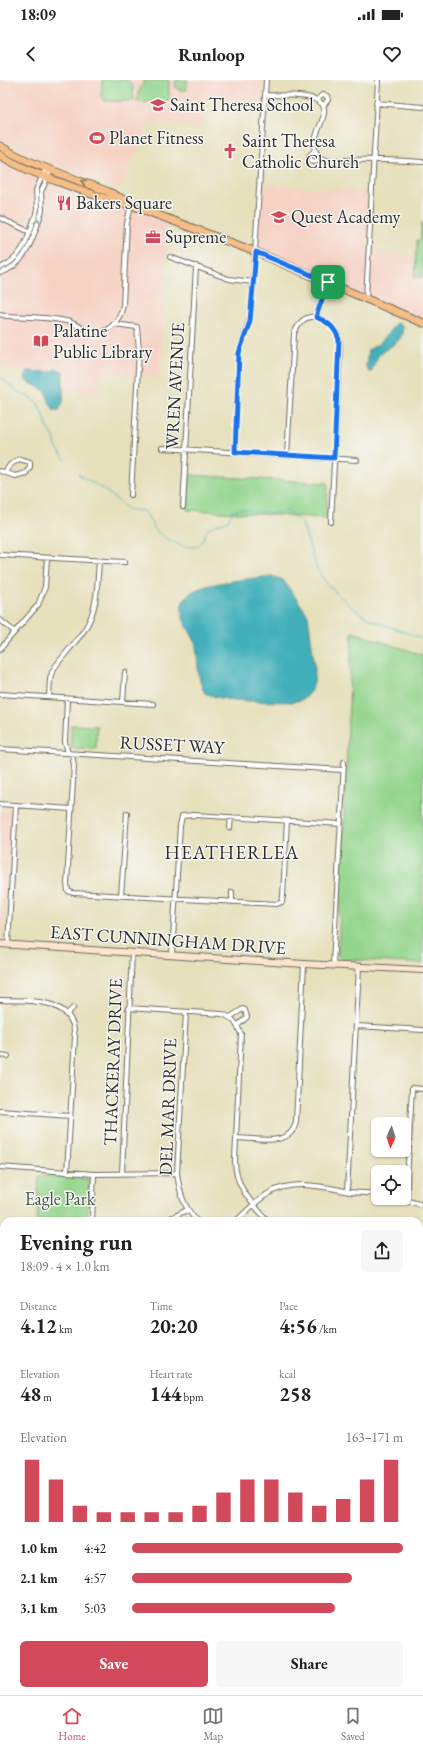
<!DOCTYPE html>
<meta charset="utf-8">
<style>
body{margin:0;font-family:"EB Garamond",serif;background:#f6f6f6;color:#222;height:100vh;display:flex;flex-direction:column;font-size:15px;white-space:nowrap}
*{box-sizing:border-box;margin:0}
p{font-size:13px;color:#767676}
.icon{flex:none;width:22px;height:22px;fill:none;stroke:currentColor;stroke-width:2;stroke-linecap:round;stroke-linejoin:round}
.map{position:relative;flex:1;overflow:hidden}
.drawer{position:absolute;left:0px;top:1137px;width:423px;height:478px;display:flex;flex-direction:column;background:#fff;border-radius:12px 12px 0 0;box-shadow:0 1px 3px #0004}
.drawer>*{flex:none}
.needle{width:26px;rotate:183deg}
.tools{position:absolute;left:371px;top:1037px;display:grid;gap:8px}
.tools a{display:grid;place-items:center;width:40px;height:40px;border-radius:6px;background:#fff;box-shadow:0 1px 3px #0004;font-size:20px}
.pin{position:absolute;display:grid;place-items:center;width:34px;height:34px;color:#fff;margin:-17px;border-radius:8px;box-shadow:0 2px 6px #0006}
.round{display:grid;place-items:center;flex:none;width:42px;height:42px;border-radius:6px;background:#f6f6f6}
.overview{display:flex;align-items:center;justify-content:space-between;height:68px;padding:0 20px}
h1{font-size:22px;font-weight:700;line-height:30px}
.figures{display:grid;grid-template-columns:repeat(3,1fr);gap:6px;height:68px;padding:4px 20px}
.figures div{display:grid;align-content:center}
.figures b{font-size:20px;font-weight:700}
.figures small{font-size:11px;font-weight:400}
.figures p{font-size:11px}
.chart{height:112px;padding:8px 20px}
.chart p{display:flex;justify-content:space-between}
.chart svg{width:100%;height:72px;margin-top:4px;stroke:#d1495b;stroke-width:6}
.button{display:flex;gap:8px;margin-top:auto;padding:8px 20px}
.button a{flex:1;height:46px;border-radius:6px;background:#d1495b;color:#fff;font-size:16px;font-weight:700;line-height:46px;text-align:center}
.button a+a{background:#f6f6f6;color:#222}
ul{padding:0 20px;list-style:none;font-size:13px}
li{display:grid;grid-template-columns:64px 48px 1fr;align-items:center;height:30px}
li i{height:10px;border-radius:5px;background:#d1495b}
.status{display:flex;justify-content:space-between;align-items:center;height:28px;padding:0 20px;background:#fff;direction:ltr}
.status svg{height:11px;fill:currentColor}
header{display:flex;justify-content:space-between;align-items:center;height:52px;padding:0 20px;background:#fff;font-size:18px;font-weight:700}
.tabs{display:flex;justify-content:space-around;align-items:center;height:56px;border-top:1px solid #e0e0e0;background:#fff;font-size:11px;color:#767676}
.tabs a{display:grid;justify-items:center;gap:2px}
.tabs .selected{color:#d1495b}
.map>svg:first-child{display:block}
</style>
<div class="status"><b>18:09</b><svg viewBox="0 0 49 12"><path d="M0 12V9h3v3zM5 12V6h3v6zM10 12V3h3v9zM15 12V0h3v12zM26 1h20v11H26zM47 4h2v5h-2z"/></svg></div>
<header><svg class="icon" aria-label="back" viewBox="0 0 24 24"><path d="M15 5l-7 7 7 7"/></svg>Runloop<svg class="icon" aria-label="heart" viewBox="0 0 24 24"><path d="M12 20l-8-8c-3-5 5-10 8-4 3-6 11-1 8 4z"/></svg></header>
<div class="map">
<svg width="423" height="1615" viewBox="0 0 423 1615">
<rect width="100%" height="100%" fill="#f6f6f2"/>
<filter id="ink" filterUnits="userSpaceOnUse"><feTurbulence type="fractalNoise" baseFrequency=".025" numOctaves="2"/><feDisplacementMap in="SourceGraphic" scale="8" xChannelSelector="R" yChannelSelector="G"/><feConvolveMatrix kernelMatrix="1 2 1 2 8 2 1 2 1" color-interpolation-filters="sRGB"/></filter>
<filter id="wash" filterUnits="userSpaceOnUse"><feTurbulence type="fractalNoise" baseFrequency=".012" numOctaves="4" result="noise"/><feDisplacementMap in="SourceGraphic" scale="16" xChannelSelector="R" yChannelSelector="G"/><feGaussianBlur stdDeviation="0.9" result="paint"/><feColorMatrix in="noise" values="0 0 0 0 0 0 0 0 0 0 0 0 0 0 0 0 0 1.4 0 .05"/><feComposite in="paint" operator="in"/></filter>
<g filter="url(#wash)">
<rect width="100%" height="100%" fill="#e6e0bc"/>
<path fill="#f6d2c4" d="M0 0H263L262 24 207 20 205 46 150 42 120 109 44 83 0 58Z
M0 75 12 83 168 139 160 297 100 293 99 313 66 311 67 294 9 290 0 280Z
M260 105 371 112 368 172 415 175V196L423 197V243L256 172Z
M0 730H11L3 856 0 855Z
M0 1271H4V1311H0Z"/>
<path fill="#94d58d" stroke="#60805c" d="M102 0H128L133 7 134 21H104L101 17Z
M145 0H169V22L166 24 137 22 138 13Z
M176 0H188L186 10H178V8L175 7Z
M422 143H423V197H415L417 160H420Z
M189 395 328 403 326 438 187 430Z
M352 552 423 575V884L341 879 338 875Z
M71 645 97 646 96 669 71 668Z
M39 1096 90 1099 87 1141H37Z
M0 1316 4 1317V1508L0 1512Z
M419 1340H423V1615H61L62 1611H419Z"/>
<path fill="#3fafba" stroke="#356d72" d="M396 243 403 246C403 262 393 264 382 272 376 277 374 285 371 292H369L366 287 368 270 380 263Z
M56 289 63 291V322L59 330H54L49 322 46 311 26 301 24 298 27 291 50 292Z
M271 496 283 500 308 535 315 589 314 603 312 609 306 616 301 620 293 622C269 621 225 623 205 613 196 599 199 578 195 562 191 550 182 544 182 531 181 525 183 519 188 515 201 502 252 499 271 496Z"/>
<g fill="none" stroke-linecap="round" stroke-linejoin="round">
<path stroke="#3fafba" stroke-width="1" d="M0 296 16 311 29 317 37 322 45 338 47 347 54 356 56 367 66 381
M78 394 105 410 129 430 144 431C148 436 151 443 155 449 163 459 185 470 197 466 204 464 204 452 209 448 218 442 230 445 232 431 246 427 261 434 276 433 280 432 284 430 288 431L302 443 317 490 328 505 352 527 369 539 423 559
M0 1400 4 1396
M0 1480 4 1485
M0 1547 4 1542
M0 1580H4
M92 1611 95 1615"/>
</g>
</g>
<g filter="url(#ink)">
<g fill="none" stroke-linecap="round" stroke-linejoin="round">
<g stroke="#6c6a5e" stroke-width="6">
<path id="street" d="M265 15C279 16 301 14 314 19 344 29 296 63 323 79 328 82 337 80 344 80 370 79 396 80 423 82
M317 20 322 15 327 16 328 20 323 26
M376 23 423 27
M315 70 309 76 310 79 314 82 321 78
M0 138 30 152
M170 177 229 199 253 202
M0 188C24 178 28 156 36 134L37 129 36 110 46 88
M0 193C26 185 32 160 40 137L42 131 41 112 51 90
M366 218 378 0
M0 234 7 236C26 237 47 237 66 241 74 242 80 249 88 251 106 257 120 242 123 225L127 143 131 125
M316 237C330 242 339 250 340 265L331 442
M114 244 137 247 139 270 131 415
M162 368 357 380
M235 372 239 273 251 234 266 0
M287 376 294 254C298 244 305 235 316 237L328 202
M0 391 15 396 26 393 30 387V382L19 379 10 385 5 392
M183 427 196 186
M0 475 125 482
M0 540 15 552
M0 569 38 525 45 507 47 478
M0 614 153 624
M49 617 50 598 53 590C62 576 75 564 85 549 98 528 97 505 99 481
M67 619 65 662 68 673
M123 622 125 592
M0 669 343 690
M72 674 74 685 67 804 68 811 73 813 277 824 282 822 283 816 287 741
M0 724 71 729
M230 748 231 737
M121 816 127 733
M232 822V812
M8 864 16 725
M172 874 180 746 182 736 194 735 341 744
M333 885 344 682
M0 920C23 921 64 917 73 945 74 949 74 953 75 957L67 1092
M128 928 222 934C234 938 236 943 241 954L235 1080C235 1107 251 1122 268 1141
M186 932 177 1093C180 1114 183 1126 197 1141
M66 935 73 928
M230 937 243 929 245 930 247 937 237 946
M357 946 423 950
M0 975 8 976
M0 1031 70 1036
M236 1058C255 1058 291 1068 296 1042L304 884
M0 1087 94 1094 177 1093
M122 1093 132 872
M347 1111 359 887
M397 1118 423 1125
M406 1121 412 1008 423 1009
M92 1141 94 1094
M165 1141 187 1130
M236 1141C246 1132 255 1122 266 1115 291 1098 324 1107 350 1112 359 1113 369 1113 378 1114
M419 1185 423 1186"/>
</g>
<g stroke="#6c6a5e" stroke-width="8">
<path id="secondary" d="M0 864 304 884 423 890"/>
</g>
<g stroke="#6c6a5e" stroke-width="9">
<path id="primary" d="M0 66C25 82 55 91 82 102 99 108 115 113 130 124
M0 75C22 89 46 97 70 106 90 113 110 122 131 125L256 172 423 243
M0 1311H4
M419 1335H423"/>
</g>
<use href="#street" stroke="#fff" stroke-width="4"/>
<use href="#secondary" stroke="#fbe5cf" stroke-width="6"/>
<use href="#primary" stroke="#f6be86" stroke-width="7"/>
</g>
<defs><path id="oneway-chevron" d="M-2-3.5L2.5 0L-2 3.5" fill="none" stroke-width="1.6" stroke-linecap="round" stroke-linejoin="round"/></defs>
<use stroke="#907458" href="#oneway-chevron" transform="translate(84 102) rotate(-160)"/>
<use stroke="#a0a0a0" href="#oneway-chevron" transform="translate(38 142) rotate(-71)"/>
</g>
<g fill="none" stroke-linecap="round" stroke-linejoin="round" filter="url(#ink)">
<g stroke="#fff" stroke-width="8">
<path id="route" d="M256 172 328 202 316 237C328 242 335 247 339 260L334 378 235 372 239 273 250 241Z"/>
</g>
<use href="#route" stroke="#1a73e8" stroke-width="5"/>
</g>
<defs>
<g id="school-bare" transform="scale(1.2)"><path d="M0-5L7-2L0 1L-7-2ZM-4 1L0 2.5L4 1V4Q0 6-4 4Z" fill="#d1495b" stroke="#f6f6f2" stroke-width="2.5" paint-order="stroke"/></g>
<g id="stadium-bare" transform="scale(1.2)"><path d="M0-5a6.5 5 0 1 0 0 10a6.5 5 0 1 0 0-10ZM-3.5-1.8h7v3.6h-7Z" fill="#d1495b" stroke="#f6f6f2" stroke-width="2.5" paint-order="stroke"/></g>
<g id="church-bare" transform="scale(1.2)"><path d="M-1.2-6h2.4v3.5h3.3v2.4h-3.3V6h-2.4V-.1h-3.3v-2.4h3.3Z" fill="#d1495b" stroke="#f6f6f2" stroke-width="2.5" paint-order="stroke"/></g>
<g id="restaurant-bare" transform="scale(1.2)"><path d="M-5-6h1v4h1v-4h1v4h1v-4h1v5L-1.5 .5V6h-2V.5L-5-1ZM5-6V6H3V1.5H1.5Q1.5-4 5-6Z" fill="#d1495b" stroke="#f6f6f2" stroke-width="2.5" paint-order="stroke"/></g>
<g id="office-bare" transform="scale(1.2)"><path d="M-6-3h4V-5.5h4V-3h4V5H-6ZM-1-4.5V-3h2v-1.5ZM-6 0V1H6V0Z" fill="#d1495b" stroke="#f6f6f2" stroke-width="2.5" paint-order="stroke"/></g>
<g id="library-bare" transform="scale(1.2)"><path d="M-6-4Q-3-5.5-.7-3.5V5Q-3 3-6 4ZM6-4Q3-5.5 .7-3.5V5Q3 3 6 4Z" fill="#d1495b" stroke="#f6f6f2" stroke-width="2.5" paint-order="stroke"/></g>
</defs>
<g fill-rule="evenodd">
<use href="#school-bare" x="158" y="25"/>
<use href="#stadium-bare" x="97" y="58"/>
<use href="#church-bare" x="230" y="71"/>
<use href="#restaurant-bare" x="64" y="123"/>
<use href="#school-bare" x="279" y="137"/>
<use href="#office-bare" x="153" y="157"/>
<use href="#library-bare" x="41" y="261"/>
</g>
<g text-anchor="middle" stroke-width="3" stroke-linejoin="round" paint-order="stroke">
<g font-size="18" fill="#2b2b2b" stroke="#f6f6f2" text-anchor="start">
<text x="170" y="31">Saint Theresa School</text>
<text x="109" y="64">Planet Fitness</text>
<text x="242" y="67">Saint Theresa<tspan x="242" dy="21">Catholic Church</tspan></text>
<text x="76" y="129">Bakers Square</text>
<text x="291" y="143">Quest Academy</text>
<text x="165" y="163">Supreme</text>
<text x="53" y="257">Palatine<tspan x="53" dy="21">Public Library</tspan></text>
</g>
<g font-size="18" fill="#2b2b2b" stroke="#f6f6f2">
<text transform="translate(175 306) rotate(-87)" y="6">WREN AVENUE</text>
<text transform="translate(172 665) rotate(3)" y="6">RUSSET WAY</text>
<text transform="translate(168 860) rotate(4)" y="6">EAST CUNNINGHAM DRIVE</text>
<text transform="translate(113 982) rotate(-88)" y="6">THACKERAY DRIVE</text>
<text transform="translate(168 1027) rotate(-88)" y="6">DEL MAR DRIVE</text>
</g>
<g font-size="18" fill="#455644" stroke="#f6f6f2">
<text x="60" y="1125">Eagle Park</text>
</g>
<g font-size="19" letter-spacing="1" fill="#2b2b2b" stroke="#f6f6f2">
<text x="232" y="779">HEATHERLEA</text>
</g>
</g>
</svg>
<div class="tools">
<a><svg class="needle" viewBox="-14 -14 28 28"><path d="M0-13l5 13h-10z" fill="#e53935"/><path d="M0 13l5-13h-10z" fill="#767676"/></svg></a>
<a><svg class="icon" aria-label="locate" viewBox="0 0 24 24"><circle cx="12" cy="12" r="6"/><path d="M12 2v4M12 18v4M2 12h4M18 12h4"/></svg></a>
</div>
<div class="pin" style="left:328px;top:202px;background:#1e9e55"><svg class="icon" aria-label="arrive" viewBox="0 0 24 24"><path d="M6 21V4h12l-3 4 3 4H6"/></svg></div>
<section class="drawer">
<div class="overview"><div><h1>Evening run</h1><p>18:09 · 4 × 1.0 km</p></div><a class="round"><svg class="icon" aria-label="share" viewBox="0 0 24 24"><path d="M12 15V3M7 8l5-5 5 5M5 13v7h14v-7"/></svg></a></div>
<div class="figures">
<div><p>Distance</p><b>4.12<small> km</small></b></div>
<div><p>Time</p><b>20:20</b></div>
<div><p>Pace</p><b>4:56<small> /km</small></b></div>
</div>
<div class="figures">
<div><p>Elevation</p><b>48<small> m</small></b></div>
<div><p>Heart rate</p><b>144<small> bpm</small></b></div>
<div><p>kcal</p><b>258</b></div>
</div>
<div class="chart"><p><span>Elevation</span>163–171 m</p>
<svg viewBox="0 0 160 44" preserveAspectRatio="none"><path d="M5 44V6M15 44V18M25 44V34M35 44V38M45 44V38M55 44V38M65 44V38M75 44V34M85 44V26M95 44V18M105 44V18M115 44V26M125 44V34M135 44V30M145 44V18M155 44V6"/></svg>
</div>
<ul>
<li><b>1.0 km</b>4:42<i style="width:100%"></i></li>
<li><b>2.1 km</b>4:57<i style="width:81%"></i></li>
<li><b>3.1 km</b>5:03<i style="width:75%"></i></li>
</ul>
<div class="button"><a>Save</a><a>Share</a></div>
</section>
</div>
<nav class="tabs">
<a class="selected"><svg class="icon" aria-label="home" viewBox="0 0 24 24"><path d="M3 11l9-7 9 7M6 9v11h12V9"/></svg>Home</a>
<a><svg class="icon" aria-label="map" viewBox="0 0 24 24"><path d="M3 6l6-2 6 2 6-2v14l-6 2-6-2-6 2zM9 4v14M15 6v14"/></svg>Map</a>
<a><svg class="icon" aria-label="saved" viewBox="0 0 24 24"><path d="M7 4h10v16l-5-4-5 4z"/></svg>Saved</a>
</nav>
